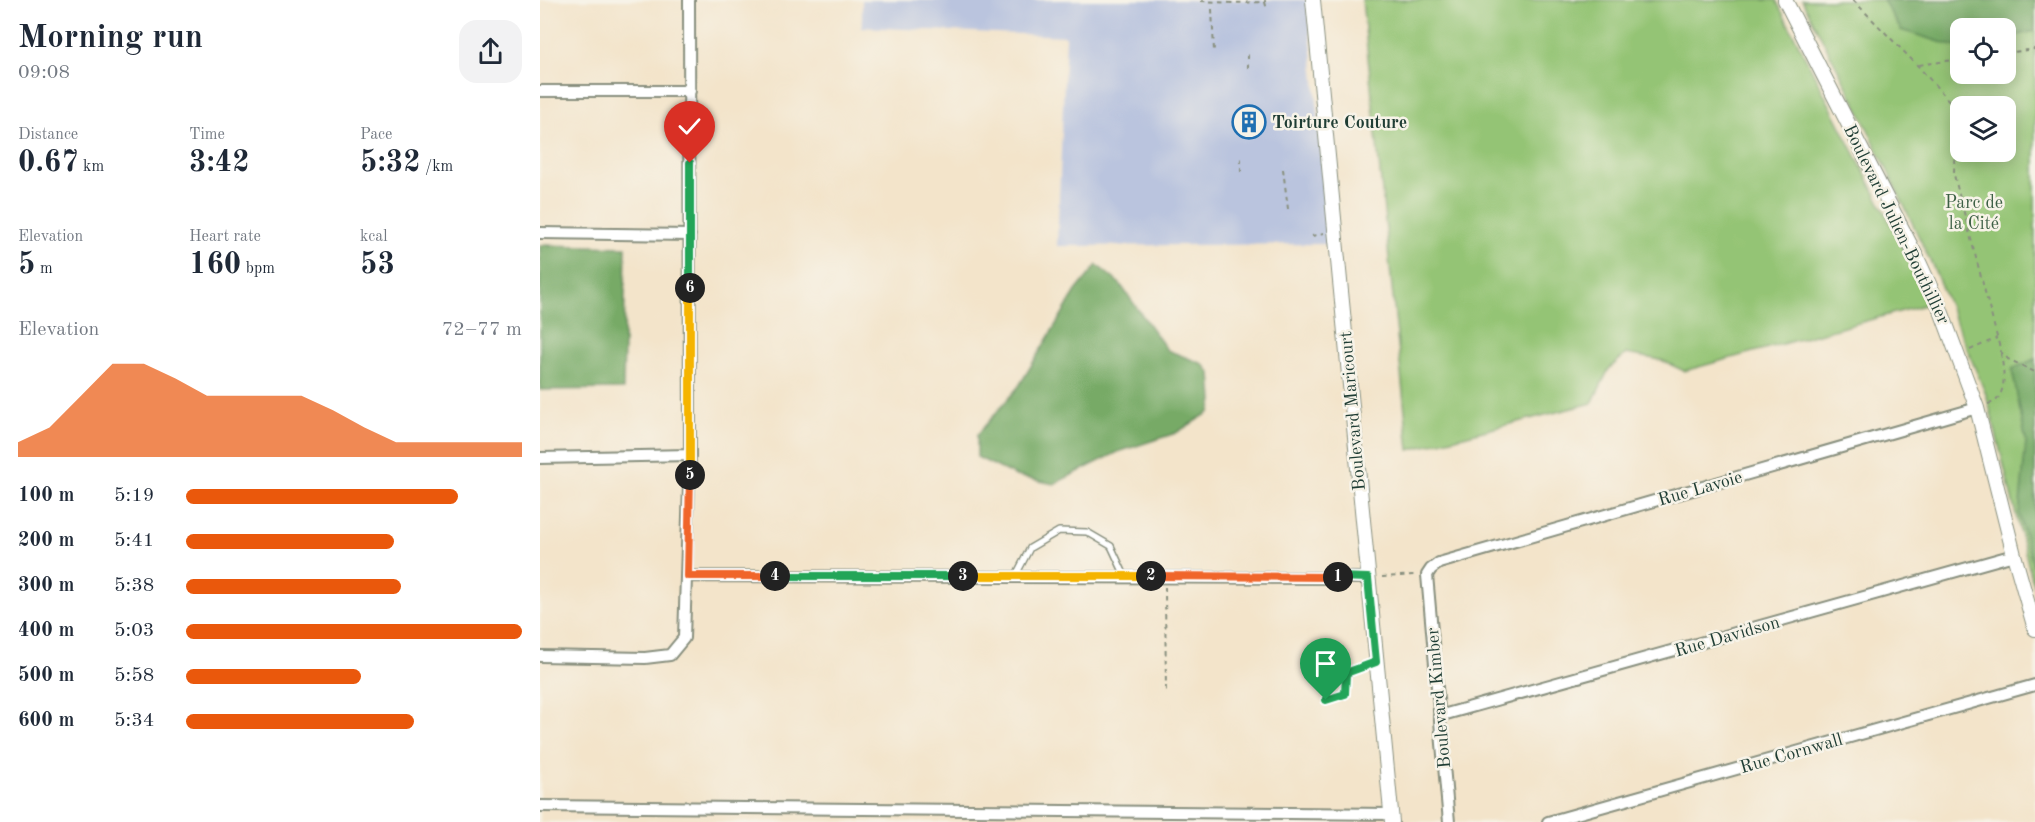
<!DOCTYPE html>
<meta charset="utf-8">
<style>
body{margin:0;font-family:"Old Standard TT",serif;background:#f2f2f3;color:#1f2937;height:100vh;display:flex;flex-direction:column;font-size:22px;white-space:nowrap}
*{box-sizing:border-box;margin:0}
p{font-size:20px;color:#747a83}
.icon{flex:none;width:33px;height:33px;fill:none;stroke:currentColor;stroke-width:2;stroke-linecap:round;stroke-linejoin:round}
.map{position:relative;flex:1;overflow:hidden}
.panel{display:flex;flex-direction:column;background:#fff;width:540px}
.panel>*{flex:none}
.buttons{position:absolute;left:1410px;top:18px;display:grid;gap:12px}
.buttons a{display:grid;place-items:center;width:66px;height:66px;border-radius:12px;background:#fff;box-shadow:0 3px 15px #0003;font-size:30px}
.pin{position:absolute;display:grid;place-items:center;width:51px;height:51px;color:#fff;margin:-62px -26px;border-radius:50% 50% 50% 0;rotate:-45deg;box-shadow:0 0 6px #0007}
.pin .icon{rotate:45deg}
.km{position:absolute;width:30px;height:30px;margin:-15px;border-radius:50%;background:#222;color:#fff;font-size:16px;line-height:30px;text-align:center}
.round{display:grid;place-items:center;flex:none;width:63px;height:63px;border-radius:18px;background:#f2f2f3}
.headline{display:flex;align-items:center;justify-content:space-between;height:102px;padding:0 18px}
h1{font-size:33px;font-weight:700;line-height:45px}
.metrics{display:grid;grid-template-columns:repeat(3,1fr);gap:9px;height:102px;padding:6px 18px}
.metrics div{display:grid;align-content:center}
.metrics b{font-size:30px;font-weight:700}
.metrics small{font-size:16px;font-weight:400}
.metrics p{font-size:16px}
.chart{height:168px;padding:12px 18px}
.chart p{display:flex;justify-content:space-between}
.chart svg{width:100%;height:108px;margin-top:6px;fill:#ea580c;opacity:.7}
ul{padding:0 18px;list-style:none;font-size:20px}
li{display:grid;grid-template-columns:96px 72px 1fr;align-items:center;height:45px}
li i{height:15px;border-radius:8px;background:#ea580c}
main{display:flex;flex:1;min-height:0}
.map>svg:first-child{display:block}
</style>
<main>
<section class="panel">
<div class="headline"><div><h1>Morning run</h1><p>09:08</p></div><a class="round"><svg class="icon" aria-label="share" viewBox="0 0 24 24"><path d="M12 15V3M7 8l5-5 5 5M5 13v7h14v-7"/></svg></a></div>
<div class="metrics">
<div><p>Distance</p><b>0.67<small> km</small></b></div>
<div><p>Time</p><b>3:42</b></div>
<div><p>Pace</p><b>5:32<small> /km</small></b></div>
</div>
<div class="metrics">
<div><p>Elevation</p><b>5<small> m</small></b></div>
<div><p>Heart rate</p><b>160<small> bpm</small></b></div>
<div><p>kcal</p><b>53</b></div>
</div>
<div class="chart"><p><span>Elevation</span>72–77 m</p>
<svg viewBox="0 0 160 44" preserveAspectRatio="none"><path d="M0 44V38L10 32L20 19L30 6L40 6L50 12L60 19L70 19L80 19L90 19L100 25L110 32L120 38L130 38L140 38L150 38L160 38V44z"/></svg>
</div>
<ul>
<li><b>100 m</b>5:19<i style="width:81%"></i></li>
<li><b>200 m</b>5:41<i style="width:62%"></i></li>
<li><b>300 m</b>5:38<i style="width:64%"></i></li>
<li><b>400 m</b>5:03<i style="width:100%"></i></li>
<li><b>500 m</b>5:58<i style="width:52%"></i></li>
<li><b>600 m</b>5:34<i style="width:68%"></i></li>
</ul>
</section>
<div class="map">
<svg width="1495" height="822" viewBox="0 0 1495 822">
<rect width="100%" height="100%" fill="#f7f3e8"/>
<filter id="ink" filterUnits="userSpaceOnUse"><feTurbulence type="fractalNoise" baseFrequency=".0167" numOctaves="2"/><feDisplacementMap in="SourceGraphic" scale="12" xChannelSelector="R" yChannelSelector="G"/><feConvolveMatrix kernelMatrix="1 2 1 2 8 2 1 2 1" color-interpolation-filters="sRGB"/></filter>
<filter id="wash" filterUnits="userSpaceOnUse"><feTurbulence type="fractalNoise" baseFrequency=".008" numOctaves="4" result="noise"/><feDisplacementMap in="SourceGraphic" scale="24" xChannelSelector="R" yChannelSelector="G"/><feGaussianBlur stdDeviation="1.35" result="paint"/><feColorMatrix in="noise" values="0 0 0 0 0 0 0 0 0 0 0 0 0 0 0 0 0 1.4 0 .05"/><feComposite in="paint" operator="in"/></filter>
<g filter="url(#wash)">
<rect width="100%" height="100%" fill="#f3e4ca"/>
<path fill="#bac4de" d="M322 0H767L791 244 517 246 526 36 322 27Z"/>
<path fill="#94c474" stroke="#5a8054" stroke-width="1.5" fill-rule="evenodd" d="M822 0H1236L1360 242 1395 302 1144 371 1121 360 1086 354 1069 369 1052 403 869 450Z
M1262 0H1495V592L1447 397 1394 269 1315 102ZM1420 28H1466V74H1420ZM1420 106H1466V152H1420Z"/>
<path fill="#7a6" stroke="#4b744d" stroke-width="1.5" d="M1343 0H1495V31L1466 38V28H1420V48L1361 30Z
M0 245 86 247 83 389 0 390Z
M557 265 580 284 627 350 663 364 671 373 673 401 670 412 636 433 578 452 514 484 476 476 437 457V435L479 386 536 291Z
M1495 359V572L1479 515 1486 442 1472 369Z"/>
</g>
<g filter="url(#ink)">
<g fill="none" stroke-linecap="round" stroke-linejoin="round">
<g stroke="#89907f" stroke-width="8">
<path id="service" d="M476 575 490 548 519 531 547 532 571 546 585 576"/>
</g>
<g stroke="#89907f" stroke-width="14">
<path id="minor" d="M0 91H150
M0 233 150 235
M0 458 150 455
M148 576 828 578
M0 656 105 658 130 655 144 638 150 455 149 0
M899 716 1474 555
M0 806 851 814
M909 822 887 575 891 569 899 563 1437 408
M1008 822 1495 685"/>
</g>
<g stroke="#89907f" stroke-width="16">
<path id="tertiary" d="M773 0 852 822
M1245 0 1379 262 1400 308 1437 408 1474 555 1495 629"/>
</g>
<path stroke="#89907f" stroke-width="2" stroke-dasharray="4.5 4.5" stroke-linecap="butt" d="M1313 0 1377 65 1411 103 1415 125 1414 175 1461 352 1468 359 1495 372
M661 1 692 3 725 2V0
M725 2 727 10
M672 9 674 51
M1466 53 1495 49
M1379 65 1420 59
M708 68V50
M743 169 748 209
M701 172V158
M772 236 784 233
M1430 350 1457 338
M1448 404 1455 402C1468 388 1463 370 1461 352
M842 577 875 575
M625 587 626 695
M786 700 805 694 806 673 824 666"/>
<use href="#service" stroke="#fff" stroke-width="5"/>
<use href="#minor" stroke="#fff" stroke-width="10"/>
<use href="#tertiary" stroke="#fff" stroke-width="14"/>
</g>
</g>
<g fill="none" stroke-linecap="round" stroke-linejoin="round" filter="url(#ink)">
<g stroke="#fff" stroke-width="12">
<path id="split-1" d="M786 700 805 694 806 673 836 662 828 578 798 577"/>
</g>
<g stroke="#fff" stroke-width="12">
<path id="split-2" d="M611 576 798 577"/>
</g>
<g stroke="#fff" stroke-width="12">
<path id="split-3" d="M423 576H611"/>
</g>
<g stroke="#fff" stroke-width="12">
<path id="split-4" d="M235 576H423"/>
</g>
<g stroke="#fff" stroke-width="12">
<path id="split-5" d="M150 475 148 576H235"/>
</g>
<g stroke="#fff" stroke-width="12">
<path id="split-6" d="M150 475V288"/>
</g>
<g stroke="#fff" stroke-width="12">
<path id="split-7" d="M150 163V288"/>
</g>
<use href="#split-1" stroke="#22a559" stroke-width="8"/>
<use href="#split-2" stroke="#f0652b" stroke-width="8"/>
<use href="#split-3" stroke="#f5b400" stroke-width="8"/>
<use href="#split-4" stroke="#22a559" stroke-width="8"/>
<use href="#split-5" stroke="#f0652b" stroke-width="8"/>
<use href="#split-6" stroke="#f5b400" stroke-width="8"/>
<use href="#split-7" stroke="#22a559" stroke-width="8"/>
</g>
<defs>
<g id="building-ring" transform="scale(1.725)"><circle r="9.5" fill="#f7f3e8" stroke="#1f6fb2" stroke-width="1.5"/><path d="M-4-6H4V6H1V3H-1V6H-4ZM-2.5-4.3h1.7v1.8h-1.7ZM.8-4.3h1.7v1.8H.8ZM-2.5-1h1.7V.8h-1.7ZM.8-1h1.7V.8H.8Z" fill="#1f6fb2"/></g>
</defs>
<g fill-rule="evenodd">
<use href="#building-ring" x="709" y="122"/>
</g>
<g text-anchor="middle" stroke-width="5" stroke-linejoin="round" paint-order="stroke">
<g font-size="18" font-weight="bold" fill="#1f3d34" stroke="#f7f3e8" text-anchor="start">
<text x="732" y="128">Toirture Couture</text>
</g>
<g font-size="18" fill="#3c5f44" stroke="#f7f3e8">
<text x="1434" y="208">Parc de<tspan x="1434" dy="21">la Cité</tspan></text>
</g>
<g font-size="18" fill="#1f3d34" stroke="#f7f3e8">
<text transform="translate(1357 224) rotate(64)" y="6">Boulevard Julien-Bouthillier</text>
<text transform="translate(812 411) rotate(-95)" y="6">Boulevard Maricourt</text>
<text transform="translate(1160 488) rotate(-16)" y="6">Rue Lavoie</text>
<text transform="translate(1187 636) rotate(-16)" y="6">Rue Davidson</text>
<text transform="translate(898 698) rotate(-95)" y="6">Boulevard Kimber</text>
<text transform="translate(1251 753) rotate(-16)" y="6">Rue Cornwall</text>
</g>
</g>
</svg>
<div class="buttons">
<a><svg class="icon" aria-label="locate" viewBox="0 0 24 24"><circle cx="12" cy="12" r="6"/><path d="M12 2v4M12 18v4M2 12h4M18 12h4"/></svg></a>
<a><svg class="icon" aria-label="layers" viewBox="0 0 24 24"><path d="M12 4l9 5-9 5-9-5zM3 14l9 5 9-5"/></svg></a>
</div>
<div class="pin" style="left:786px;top:700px;background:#1e9e55"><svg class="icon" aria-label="arrive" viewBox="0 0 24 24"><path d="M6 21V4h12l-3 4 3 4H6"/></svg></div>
<div class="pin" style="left:150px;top:163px;background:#d93025"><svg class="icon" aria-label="check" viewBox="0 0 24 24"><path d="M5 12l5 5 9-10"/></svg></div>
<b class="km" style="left:798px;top:577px">1</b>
<b class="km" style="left:611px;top:576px">2</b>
<b class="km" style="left:423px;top:576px">3</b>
<b class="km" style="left:235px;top:576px">4</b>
<b class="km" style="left:150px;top:475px">5</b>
<b class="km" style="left:150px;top:288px">6</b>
</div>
</main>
